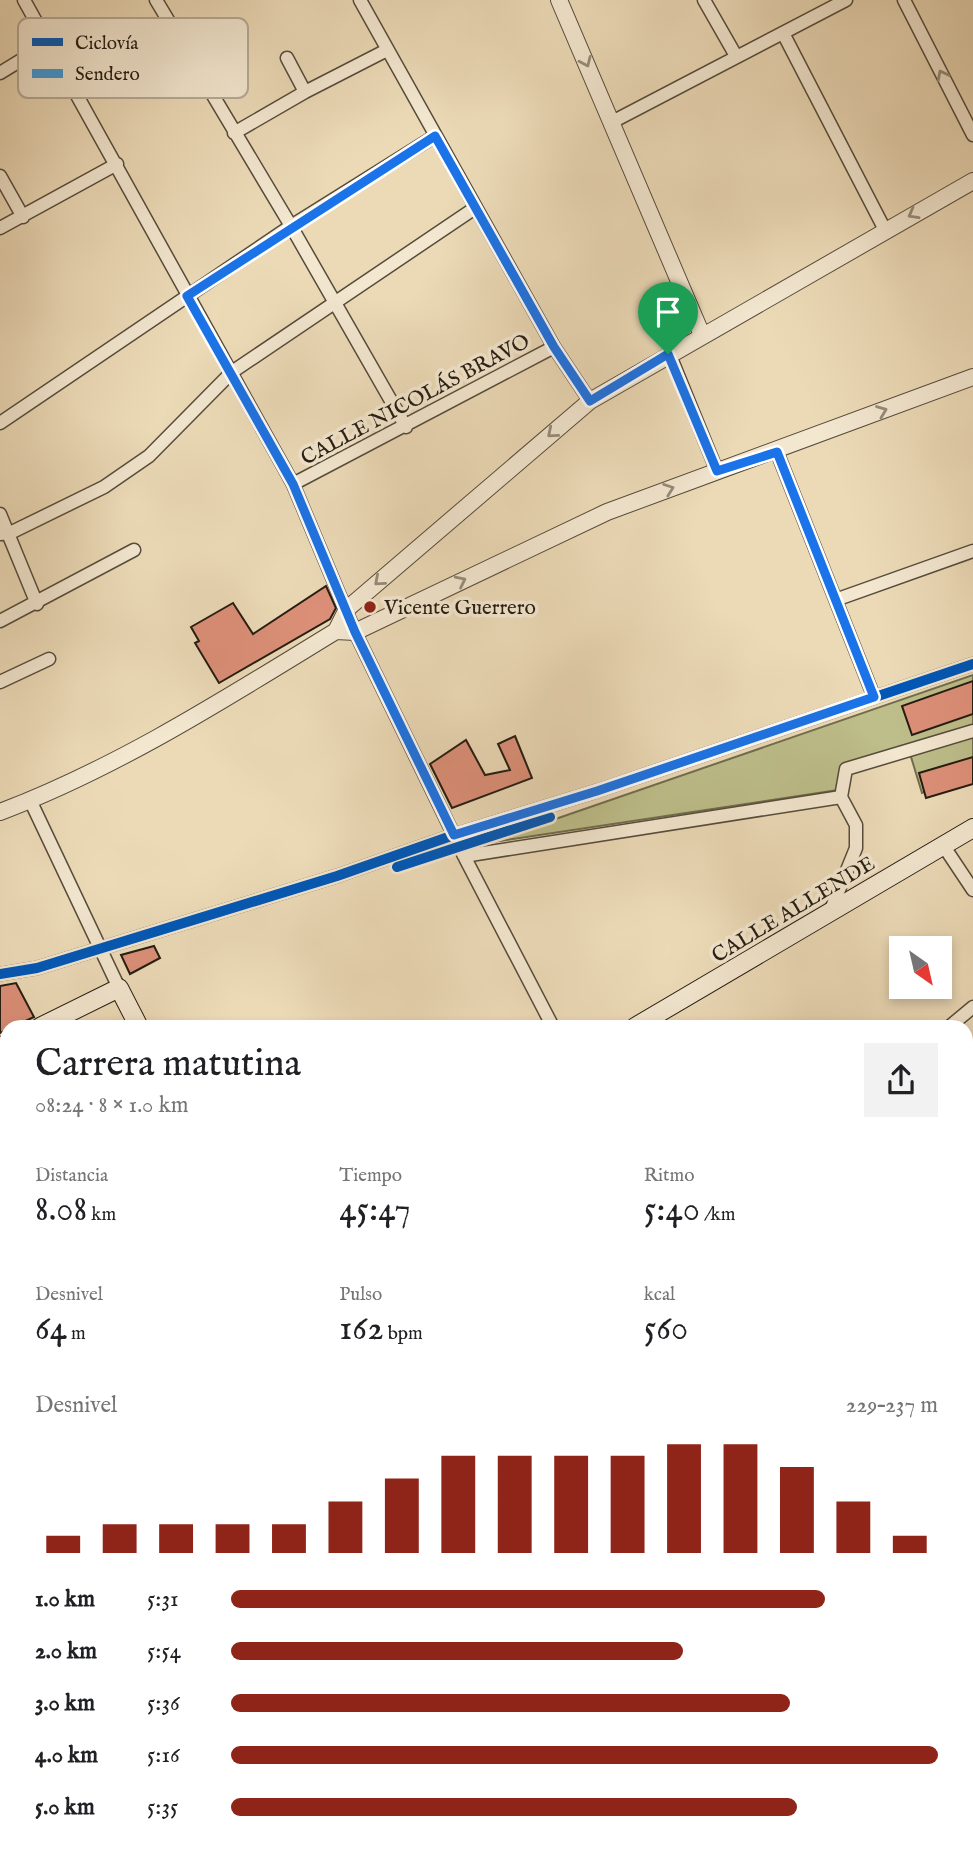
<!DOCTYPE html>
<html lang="es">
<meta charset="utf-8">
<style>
body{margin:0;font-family:"IM FELL English",serif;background:#f2f2f2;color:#202124;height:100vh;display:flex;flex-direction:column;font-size:26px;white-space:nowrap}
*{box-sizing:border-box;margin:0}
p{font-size:23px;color:#757577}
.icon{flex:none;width:38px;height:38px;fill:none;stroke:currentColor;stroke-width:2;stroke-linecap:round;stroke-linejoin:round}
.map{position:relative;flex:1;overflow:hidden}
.sheet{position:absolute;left:0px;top:1020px;width:973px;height:831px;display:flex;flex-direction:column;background:#fff;border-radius:21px 21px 0 0;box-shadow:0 4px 10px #0003}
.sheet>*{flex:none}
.needle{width:46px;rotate:146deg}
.fabs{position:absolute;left:889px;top:936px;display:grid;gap:14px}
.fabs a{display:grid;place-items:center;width:63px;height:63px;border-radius:0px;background:#fff;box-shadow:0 4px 10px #0003;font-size:35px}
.pin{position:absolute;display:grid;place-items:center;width:60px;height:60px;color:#fff;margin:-72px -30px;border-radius:50% 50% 50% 0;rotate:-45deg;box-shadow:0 0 7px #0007}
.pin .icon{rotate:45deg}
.round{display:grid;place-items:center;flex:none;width:74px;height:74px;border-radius:0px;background:#f2f2f2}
.head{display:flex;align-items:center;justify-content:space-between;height:119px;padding:0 35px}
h1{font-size:38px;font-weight:600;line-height:52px}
.figures{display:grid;grid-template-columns:repeat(3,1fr);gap:10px;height:119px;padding:7px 35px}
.figures div{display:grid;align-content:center}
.figures b{font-size:35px;font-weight:600}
.figures small{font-size:19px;font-weight:400}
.figures p{font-size:19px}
.chart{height:196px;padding:14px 35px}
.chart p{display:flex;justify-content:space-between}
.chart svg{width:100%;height:126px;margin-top:7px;stroke:#8f2418;stroke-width:6}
ul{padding:0 35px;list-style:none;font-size:23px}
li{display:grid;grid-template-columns:112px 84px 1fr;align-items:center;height:52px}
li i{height:18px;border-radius:9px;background:#8f2418}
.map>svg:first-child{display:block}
</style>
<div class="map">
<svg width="973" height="1850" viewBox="0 0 973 1850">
<rect width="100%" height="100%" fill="#ecdab7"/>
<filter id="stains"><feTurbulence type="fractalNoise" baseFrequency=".00286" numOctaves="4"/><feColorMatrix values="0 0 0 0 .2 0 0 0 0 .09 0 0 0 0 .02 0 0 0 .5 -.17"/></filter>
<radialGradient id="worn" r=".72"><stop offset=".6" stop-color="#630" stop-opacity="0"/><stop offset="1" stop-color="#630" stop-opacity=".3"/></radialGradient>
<path fill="#bdbe8a" stroke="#706d4e" stroke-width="2" d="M973 675V774L922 793 908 747 842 767 838 790 486 843Z
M7 1614V1838L0 1841V1620Z"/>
<path fill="#99bab0" stroke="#6a7b71" stroke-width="2" d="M973 1048V1108L966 1114V1055Z
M966 1625 973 1631V1702L966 1696Z"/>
<path fill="#dd9079" stroke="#241c12" stroke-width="2" d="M326 586 336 608 330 619 219 683 195 643 199 641 191 627 233 603 253 634Z
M973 681V714L912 735 902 706Z
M515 736 532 778 452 808 430 764 466 740 485 775 510 770 498 744Z
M973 757V784L926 798 919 773Z
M154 946 160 958 130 974 121 955Z
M16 983 34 1017 0 1033V986Z"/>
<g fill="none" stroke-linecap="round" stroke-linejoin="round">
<g stroke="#564c3b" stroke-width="12">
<path id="pedestrian" d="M0 1631 7 1625
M0 1828 7 1825"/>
</g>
<g stroke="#564c3b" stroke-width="15">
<path id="minor" d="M24 0 293 484 355 632 464 856 553 1027
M156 0 291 226 406 427
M360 0 554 347 590 401
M704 0 736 56
M904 0 973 135
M783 33 885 230
M287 58 305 92
M0 73 49 43
M612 122 846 0
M234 133 305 92 387 50
M0 176 23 217
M0 228 117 164
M669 353 717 471
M0 423 291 226 435 136
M777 452 874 697
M293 484 554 347
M0 514 37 604
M0 534 10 533 104 487 149 456 232 372 475 208
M838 599 973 551
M0 621 134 550
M0 682 49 659
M30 800 119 988
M943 845 973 890
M464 856 841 797
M830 912 856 848V825L841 797 846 769 973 731
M0 974 37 968 337 876 454 835 597 791 973 664
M949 1027 973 1007
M966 1598 973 1603
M966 1725 973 1732
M663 1844 668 1850
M161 1850 172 1844"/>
</g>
<g stroke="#564c3b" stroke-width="18">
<path id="tertiary" d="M559 0 702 335
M336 631 355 632 607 512 973 377
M0 812C119 767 228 697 336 631L347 609 590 401 973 181
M555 1844 557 1850"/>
</g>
<g stroke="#241c12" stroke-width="20">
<path id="secondary" d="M40 1027 119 988 139 1027
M635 1027 973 828
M0 1047 7 1044
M0 1491 7 1505
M0 1561 7 1558"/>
</g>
<use href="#pedestrian" stroke="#f3e7d0" stroke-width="10"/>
<use href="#minor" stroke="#f3e7d0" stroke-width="12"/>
<use href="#tertiary" stroke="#f3e7d0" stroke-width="16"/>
<use href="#secondary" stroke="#f3e7d0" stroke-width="18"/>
<path stroke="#3c9bde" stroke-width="9" stroke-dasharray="18 9" stroke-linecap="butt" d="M0 1631 7 1625
M0 1828 7 1825"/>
<g stroke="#f3e7d0" stroke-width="15">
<path id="cycleway" d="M397 867 550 817
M0 974 37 968 337 876 454 835 597 791 973 664"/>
</g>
<use href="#cycleway" stroke="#0057b8" stroke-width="10"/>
</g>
<defs><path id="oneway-chevron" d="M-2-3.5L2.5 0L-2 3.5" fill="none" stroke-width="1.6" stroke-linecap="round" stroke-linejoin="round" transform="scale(1.75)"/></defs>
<g stroke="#968c7a">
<use href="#oneway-chevron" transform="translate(586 62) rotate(66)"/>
<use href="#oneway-chevron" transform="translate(942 75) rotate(-117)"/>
<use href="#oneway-chevron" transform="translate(913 214) rotate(151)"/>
<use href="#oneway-chevron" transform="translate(882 411) rotate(-21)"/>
<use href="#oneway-chevron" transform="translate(552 433) rotate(140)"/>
<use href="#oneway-chevron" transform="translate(669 489) rotate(-20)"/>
<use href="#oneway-chevron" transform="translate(379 581) rotate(139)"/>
<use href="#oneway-chevron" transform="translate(461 581) rotate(-26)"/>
</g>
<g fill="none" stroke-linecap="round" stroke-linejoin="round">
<g stroke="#fff" stroke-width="14">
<path id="route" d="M435 136 554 347 590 401 668 354 717 471 777 452 874 697 597 791 454 835 355 632 293 484 187 296Z"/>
</g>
<use href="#route" stroke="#1a73e8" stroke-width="9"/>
</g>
<circle fill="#8f2418" stroke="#f3e7d0" stroke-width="2.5" cx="370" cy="607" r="7"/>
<g text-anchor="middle" stroke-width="7" stroke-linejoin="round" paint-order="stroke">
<g font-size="21" fill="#241c12" stroke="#f3e7d0">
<text transform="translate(415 399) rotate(-28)" y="7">CALLE NICOLÁS BRAVO</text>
<text transform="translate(793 909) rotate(-31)" y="7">CALLE ALLENDE</text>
</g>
<g font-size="21" fill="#241c12" stroke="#f3e7d0" text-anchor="start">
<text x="384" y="614">Vicente Guerrero</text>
</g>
</g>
<rect x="18" y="18" width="230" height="80" rx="10" fill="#f3e7d0" stroke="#b5aa97" stroke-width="2"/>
<rect x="32" y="38" width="31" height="8" fill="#0057b8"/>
<rect x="32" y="69" width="31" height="9" fill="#3c9bde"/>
<g font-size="19" fill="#241c12">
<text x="75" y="49">Ciclovía</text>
<text x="75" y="80">Sendero</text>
</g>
<rect width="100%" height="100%" filter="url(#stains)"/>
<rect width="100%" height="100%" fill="url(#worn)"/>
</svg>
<div class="fabs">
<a><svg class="needle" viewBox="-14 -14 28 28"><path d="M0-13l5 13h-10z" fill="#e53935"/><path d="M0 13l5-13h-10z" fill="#757577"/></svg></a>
</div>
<div class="pin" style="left:668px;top:354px;background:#1e9e55"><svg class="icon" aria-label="arrive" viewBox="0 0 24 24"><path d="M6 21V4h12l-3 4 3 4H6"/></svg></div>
<section class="sheet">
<div class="head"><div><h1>Carrera matutina</h1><p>08:24 · 8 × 1.0 km</p></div><a class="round"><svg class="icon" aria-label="share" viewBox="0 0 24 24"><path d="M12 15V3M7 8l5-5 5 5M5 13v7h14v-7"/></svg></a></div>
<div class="figures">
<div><p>Distancia</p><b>8.08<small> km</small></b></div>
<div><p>Tiempo</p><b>45:47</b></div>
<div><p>Ritmo</p><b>5:40<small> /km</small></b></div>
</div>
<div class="figures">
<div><p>Desnivel</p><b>64<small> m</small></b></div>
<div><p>Pulso</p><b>162<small> bpm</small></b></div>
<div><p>kcal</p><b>560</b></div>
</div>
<div class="chart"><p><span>Desnivel</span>229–237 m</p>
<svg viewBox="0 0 160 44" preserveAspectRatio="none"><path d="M5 44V38M15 44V34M25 44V34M35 44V34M45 44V34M55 44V26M65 44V18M75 44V10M85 44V10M95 44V10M105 44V10M115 44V6M125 44V6M135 44V14M145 44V26M155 44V38"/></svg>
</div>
<ul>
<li><b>1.0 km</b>5:31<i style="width:84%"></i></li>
<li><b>2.0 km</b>5:54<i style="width:64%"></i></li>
<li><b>3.0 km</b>5:36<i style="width:79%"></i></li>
<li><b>4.0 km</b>5:16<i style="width:100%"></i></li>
<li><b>5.0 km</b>5:35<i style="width:80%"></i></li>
</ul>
</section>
</div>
